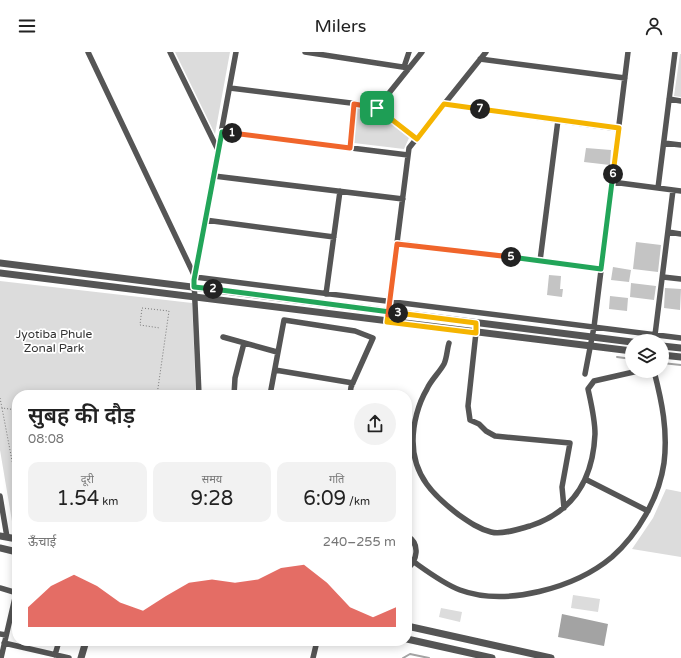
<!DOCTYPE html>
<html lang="hi">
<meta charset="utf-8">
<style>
body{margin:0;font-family:"Varela Round","Noto Sans Devanagari",sans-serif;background:#f2f2f2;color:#222;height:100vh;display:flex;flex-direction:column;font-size:15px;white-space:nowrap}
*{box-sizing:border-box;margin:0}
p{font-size:13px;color:#767676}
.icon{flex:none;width:22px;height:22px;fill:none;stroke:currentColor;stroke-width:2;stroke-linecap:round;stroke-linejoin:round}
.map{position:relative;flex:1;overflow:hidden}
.sheet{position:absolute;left:12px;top:338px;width:400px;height:256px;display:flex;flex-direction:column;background:#fff;border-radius:16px;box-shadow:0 2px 10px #0003}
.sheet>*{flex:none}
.buttons{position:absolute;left:625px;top:282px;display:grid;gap:8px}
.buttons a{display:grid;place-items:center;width:44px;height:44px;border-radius:50%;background:#fff;box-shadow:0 2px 10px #0003;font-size:20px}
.pin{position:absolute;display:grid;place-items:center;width:34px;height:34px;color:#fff;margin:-17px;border-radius:8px;box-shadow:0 2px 6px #0006}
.km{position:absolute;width:20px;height:20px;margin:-10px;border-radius:50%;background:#222;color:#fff;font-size:11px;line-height:20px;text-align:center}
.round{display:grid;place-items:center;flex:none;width:42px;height:42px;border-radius:21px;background:#f2f2f2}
.overview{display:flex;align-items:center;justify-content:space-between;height:68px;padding:0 16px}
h1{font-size:22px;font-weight:600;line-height:30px}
.metrics{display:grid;grid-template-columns:repeat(3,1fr);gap:6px;height:68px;padding:4px 16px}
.metrics div{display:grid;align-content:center;border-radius:10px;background:#f2f2f2;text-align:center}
.metrics b{font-size:20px;font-weight:600}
.metrics small{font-size:11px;font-weight:400}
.metrics p{font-size:11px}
.chart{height:112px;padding:8px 16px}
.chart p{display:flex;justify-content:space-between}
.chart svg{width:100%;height:72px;margin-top:4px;fill:#d93025;opacity:.7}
header{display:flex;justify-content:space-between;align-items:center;height:52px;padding:0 16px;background:#fff;font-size:18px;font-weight:600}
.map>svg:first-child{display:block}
</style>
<header><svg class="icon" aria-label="menu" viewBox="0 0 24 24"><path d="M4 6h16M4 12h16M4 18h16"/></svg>Milers<svg class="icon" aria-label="person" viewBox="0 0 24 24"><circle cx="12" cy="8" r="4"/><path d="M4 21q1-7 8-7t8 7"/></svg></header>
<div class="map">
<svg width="681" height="606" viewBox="0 0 681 606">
<rect width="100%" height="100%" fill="#fff"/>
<path fill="#dcdcdc" d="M175 0H230L215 82Z
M680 2H681V45L674 44Z
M357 56 373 57 409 86 404 97 354 91Z
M0 229 192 251 196 343H17V481H14L0 398Z
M666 437 681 440V505L632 497 653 466Z
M573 543 600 547 598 560 571 556Z
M441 556 462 560 460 570 439 565Z"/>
<path fill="#a3a3a3" d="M562 562 608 572 604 594 558 585Z"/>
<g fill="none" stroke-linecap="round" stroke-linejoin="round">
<path stroke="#a3a3a3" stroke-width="2" d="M617 305 632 307
M662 311 681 313
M403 606 410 602 429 606"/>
</g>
<path fill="#c4c4c4" d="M586 96 611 98 610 113 584 110Z
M636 190 661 193 658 220 633 217Z
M613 215 631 218 629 230 611 228Z
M549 223 561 224 560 237H563L562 245 547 243Z
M631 231 656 234 654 248 630 245Z
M665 236 681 237 680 258 664 256Z
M610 244 628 246 627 259 609 257Z"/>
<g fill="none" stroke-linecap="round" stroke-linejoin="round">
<path stroke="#777" stroke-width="1" stroke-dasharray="1 2" stroke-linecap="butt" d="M157 343 169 259 142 256 140 273 160 276
M0 346 2 356
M17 358 2 356 17 435"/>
<path stroke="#555" stroke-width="5.5" d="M88 0 195 225 681 286
M170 0 218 98
M305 0 409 16
M480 7 625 26
M404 15 409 0
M230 36 375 54 417 87
M669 47 681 49
M444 52 619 77
M377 56 422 0
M222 80 408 103
M664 91 681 93
M350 96 354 52
M214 124 403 147
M612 130 681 139
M658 136 675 0
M205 168 334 185
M668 180 681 182
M397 191 601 217
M540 209 558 68
M663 225 681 227
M326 242 340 139
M387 270 409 96 486 0
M477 271 468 354 470 368 479 372 486 379 495 384 570 391 562 435 564 456
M655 283 673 138
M223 285 277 300
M449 291C447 297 447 306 444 312 439 321 431 328 427 337 418 352 413 372 413 389 413 424 434 444 459 463 469 470 479 477 491 480 502 483 519 477 530 474 573 460 593 427 595 382 595 367 591 351 588 337L594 329 638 319
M275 318 353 331
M585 322 594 275 628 0
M199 343 194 228 236 0
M234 343 235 326 244 291
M270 343 284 268 355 279 373 286 351 335 350 343
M585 427 648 459
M0 444 7 485
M407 484C421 492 417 509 407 517
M414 510C428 520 444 532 460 538 506 555 575 536 612 505 638 482 659 446 664 411 668 379 662 350 654 319
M0 536 17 541
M0 582 6 583
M4 591 69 606
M55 603 59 589
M1 606 17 537
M313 606 317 589"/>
<path stroke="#555" stroke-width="7" d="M0 211 632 290
M0 221 632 299
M662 294 681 296
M662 303 681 305
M0 484 17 487
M0 496 17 500
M407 574 551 606
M407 587 492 606
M81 606 86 589"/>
</g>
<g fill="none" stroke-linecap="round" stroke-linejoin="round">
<g stroke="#fff" stroke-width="8">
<path id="split-1" d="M232 81 350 96 354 52 377 56"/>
</g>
<g stroke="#fff" stroke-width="8">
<path id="split-2" d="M213 237 194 235V228L222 80 232 81"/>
</g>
<g stroke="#fff" stroke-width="8">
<path id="split-3" d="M213 237 398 261"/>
</g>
<g stroke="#fff" stroke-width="8">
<path id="split-4" d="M388 263 387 270 476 281V271L398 261"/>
</g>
<g stroke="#fff" stroke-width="8">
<path id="split-5" d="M388 263 397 192 511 205"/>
</g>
<g stroke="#fff" stroke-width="8">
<path id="split-6" d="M511 205 601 217 613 122"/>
</g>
<g stroke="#fff" stroke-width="8">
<path id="split-7" d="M480 57 619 76 613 122"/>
</g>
<g stroke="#fff" stroke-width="8">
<path id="split-8" d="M377 56 417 87 444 52 480 57"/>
</g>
<use href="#split-1" stroke="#f0652b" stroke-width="5"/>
<use href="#split-2" stroke="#22a559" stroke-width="5"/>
<use href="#split-3" stroke="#22a559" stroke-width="5"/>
<use href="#split-4" stroke="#f5b400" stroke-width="5"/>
<use href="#split-5" stroke="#f0652b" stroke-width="5"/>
<use href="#split-6" stroke="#22a559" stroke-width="5"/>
<use href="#split-7" stroke="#f5b400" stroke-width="5"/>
<use href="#split-8" stroke="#f5b400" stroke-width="5"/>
</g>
<g text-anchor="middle" stroke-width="3.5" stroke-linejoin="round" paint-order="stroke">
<g font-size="12" fill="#333" stroke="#fff">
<text x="54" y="286">Jyotiba Phule<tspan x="54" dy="14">Zonal Park</tspan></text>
</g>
</g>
</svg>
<div class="buttons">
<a><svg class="icon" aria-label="layers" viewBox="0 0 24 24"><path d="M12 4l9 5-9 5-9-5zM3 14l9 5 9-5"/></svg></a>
</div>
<div class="pin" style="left:377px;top:56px;background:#1e9e55"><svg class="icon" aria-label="arrive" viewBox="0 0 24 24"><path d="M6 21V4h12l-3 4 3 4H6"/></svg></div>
<b class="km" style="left:232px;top:81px">1</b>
<b class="km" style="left:213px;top:237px">2</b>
<b class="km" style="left:398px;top:261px">3</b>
<b class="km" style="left:511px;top:205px">5</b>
<b class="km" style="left:613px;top:122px">6</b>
<b class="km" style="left:480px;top:57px">7</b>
<section class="sheet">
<div class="overview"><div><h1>सुबह की दौड़</h1><p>08:08</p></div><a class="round"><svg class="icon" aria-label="share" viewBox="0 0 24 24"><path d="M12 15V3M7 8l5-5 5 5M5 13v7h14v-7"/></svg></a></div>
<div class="metrics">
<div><p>दूरी</p><b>1.54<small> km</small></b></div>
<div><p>समय</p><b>9:28</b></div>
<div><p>गति</p><b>6:09<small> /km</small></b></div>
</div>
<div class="chart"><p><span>ऊँचाई</span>240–255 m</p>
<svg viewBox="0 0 160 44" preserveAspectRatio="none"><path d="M0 44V32L10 19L20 12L30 19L40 29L50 34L60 25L70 17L80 15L90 17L100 15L110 8L120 6L130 17L140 32L150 38L160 32V44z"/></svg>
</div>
</section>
</div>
